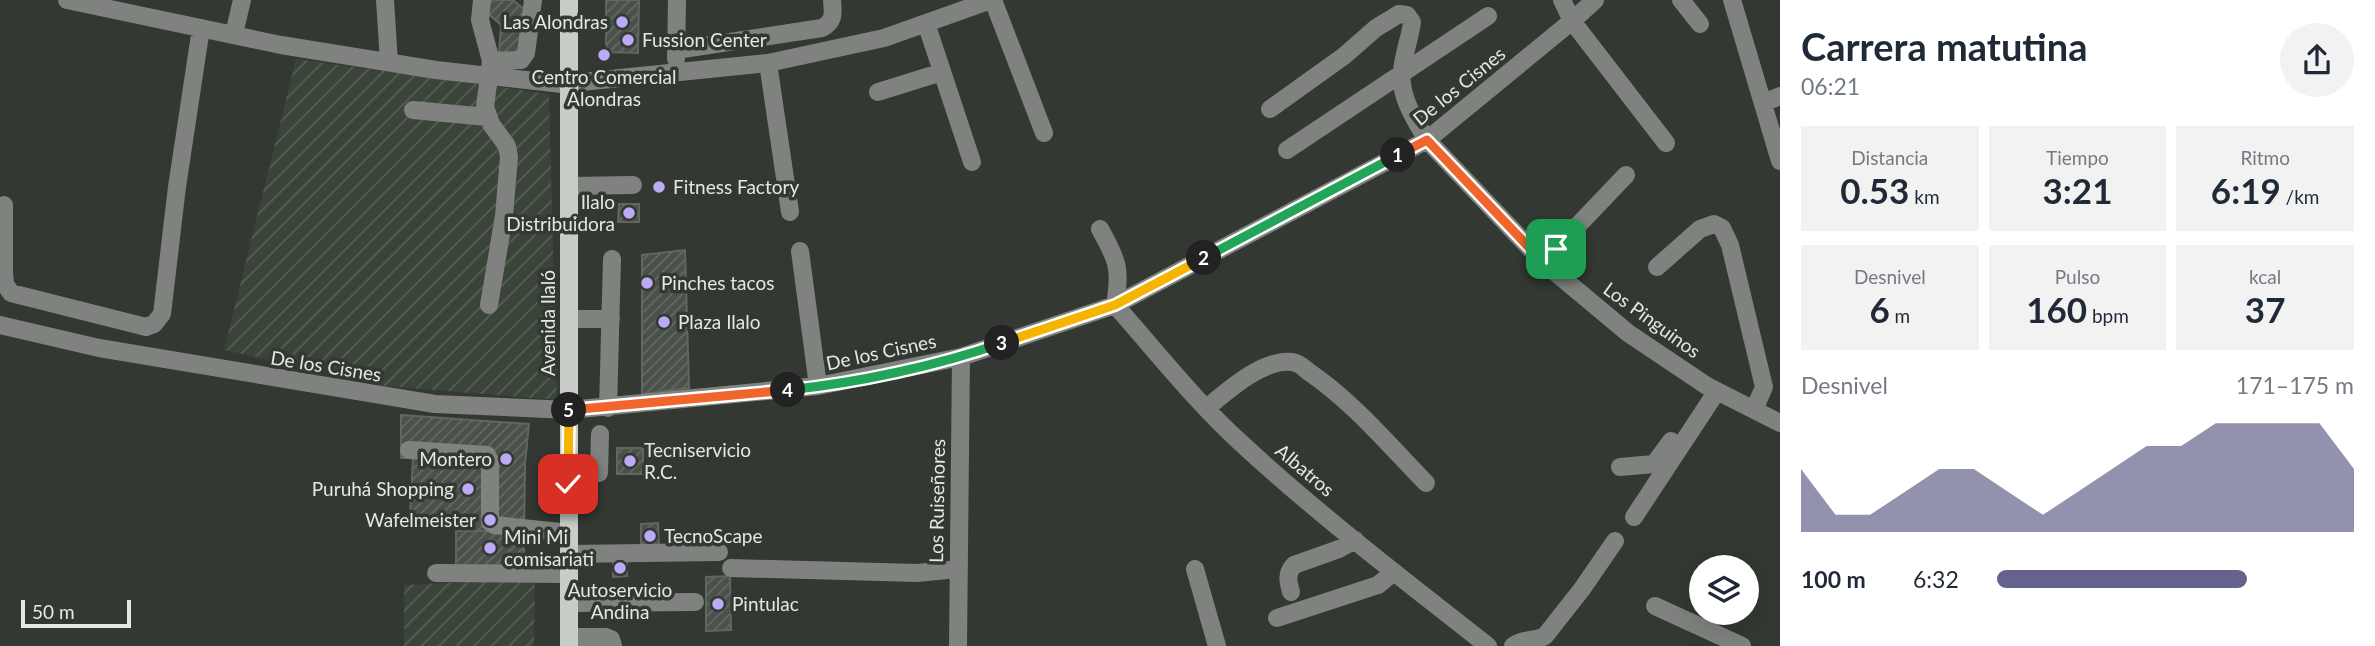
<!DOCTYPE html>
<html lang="es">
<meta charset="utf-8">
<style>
body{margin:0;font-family:Lato,sans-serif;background:#f2f2f3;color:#1f2937;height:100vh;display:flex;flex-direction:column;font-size:26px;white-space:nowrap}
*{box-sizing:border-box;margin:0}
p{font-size:23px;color:#747a83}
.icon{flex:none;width:38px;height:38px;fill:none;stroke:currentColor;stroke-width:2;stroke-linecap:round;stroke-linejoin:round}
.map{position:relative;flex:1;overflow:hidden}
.details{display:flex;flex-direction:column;background:#fff;width:595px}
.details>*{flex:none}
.tools{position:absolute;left:1689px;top:555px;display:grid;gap:14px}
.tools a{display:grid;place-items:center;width:70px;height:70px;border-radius:50%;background:#fff;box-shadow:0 7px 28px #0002;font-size:35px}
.scale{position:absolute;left:21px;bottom:18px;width:110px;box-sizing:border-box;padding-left:7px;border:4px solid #e4e8e4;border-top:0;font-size:19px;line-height:24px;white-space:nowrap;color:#e4e8e4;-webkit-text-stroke:5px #333832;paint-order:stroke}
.pin{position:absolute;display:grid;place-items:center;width:60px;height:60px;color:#fff;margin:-30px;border-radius:14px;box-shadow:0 4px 10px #0006}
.km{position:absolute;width:35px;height:35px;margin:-18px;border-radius:50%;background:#222;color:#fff;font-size:19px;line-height:35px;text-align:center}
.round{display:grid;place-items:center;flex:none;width:74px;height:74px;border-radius:37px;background:#f2f2f3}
.overview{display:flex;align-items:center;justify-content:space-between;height:119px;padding:0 21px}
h1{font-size:38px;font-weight:700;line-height:52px}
.stats{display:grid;grid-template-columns:repeat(3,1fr);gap:10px;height:119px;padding:7px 21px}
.stats div{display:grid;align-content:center;border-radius:0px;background:#f2f2f3;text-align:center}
.stats b{font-size:35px;font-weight:700}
.stats small{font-size:19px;font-weight:400}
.stats p{font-size:19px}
.chart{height:196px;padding:14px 21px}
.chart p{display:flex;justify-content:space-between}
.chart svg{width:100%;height:126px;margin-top:7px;fill:#65638d;opacity:.7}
ul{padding:0 21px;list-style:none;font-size:23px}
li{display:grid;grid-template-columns:112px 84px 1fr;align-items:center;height:52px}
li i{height:18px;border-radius:9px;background:#65638d}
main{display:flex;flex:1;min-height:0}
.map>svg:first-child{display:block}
</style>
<main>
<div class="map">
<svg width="1780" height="646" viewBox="0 0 1780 646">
<defs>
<pattern id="industrial-furrows" width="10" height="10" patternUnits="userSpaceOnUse" patternTransform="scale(1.75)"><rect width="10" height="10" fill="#3a4439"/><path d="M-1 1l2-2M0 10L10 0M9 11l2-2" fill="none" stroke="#565f56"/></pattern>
<pattern id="building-hatch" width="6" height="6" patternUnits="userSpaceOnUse" patternTransform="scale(1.75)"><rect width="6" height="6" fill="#4a504a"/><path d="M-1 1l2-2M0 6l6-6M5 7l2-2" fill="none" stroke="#646964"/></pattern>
</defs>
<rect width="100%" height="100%" fill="#333832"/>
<path fill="url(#industrial-furrows)" d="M296 59 549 94 557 400 386 386 224 350Z
M535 579 534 646H404V585Z"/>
<path fill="url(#building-hatch)" stroke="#606660" stroke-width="2" d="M491 0H513L525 10 522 54H499L501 25 483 9Z
M606 0H639L638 53 609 52 606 44Z
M619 204H639V222H618Z
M685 250 689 388 642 394V255Z
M401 415 529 424 525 464 524 531H456L459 514 410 516 413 458H401Z
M617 448H643V474H617Z
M658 523 659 549H641V524Z
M456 531H524V566H456Z
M627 559V576L613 577V560Z
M730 576 731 630 706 631V577Z"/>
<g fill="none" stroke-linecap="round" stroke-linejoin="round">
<path stroke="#7f827f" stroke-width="18" d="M67 0 281 45 436 70 562 84 768 63 884 38 991 0
M385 0 389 62
M482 0 480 20 491 61 485 107 491 124 507 146 509 157 504 216 489 305
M993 0 1044 133
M1562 0 1572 21 1666 143
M1681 0 1700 24
M1732 0 1780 161
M926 23 972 162
M234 34 242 0
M676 50 822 28C835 21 833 13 832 0
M676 59 677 0
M491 61 521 60 526 53 533 0
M768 63 790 212
M878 92 942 72
M1763 103 1780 96
M1270 109 1344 56 1376 28 1399 14 1407 15 1412 22C1410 39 1403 55 1402 72 1399 96 1415 120 1427 140L1543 262 1628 333 1707 386 1780 423
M413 110 487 117
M1287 150 1488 16
M569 186 633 185
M4 205V273L5 284 11 293 146 327 154 324 162 314 177 187 201 28
M1100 229C1118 261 1121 269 1115 305 1156 351 1195 401 1241 443 1319 515 1404 580 1488 646
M800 251 818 386
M1543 262 1626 175
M1657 267 1700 229 1714 224 1722 228 1730 245 1764 387 1754 410
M569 319H611
M0 325 99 348 435 404 569 410 818 386 961 357 1115 305 1427 140 1572 21 1595 0
M608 408 612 259
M1207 408C1227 391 1267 355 1296 363 1300 364 1305 369 1309 372 1353 402 1389 445 1426 483
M409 450 487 455 490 461V522L494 525 561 532
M1620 467 1654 464 1671 441
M569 476 599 473 600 434
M1634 517 1717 391
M569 554 719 552
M731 568 917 573 957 569
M1195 569 1217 646
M436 573 561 574
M1291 592C1288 581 1286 574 1294 565L1339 549 1355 540
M570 603 695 602
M1655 606 1742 646
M1277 618 1378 585 1394 572
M569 637H606L611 639 613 646
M958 646 961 357
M1513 646C1523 638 1534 642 1545 636L1582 589 1615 541"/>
<path stroke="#c8cdc7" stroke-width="18" d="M569 646V0"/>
</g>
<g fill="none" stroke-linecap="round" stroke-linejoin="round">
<g stroke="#fff" stroke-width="14">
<path id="split-1" d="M1398 155 1427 140 1543 262 1556 249"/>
</g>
<g stroke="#fff" stroke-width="14">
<path id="split-2" d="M1204 258 1398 155"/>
</g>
<g stroke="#fff" stroke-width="14">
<path id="split-3" d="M1002 343 1115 305 1204 258"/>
</g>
<g stroke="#fff" stroke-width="14">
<path id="split-4" d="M788 390C856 383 937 366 1002 343"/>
</g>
<g stroke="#fff" stroke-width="14">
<path id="split-5" d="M569 410 788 390"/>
</g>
<g stroke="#fff" stroke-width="14">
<path id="split-6" d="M568 484 569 410"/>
</g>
<use href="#split-1" stroke="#f0652b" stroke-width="9"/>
<use href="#split-2" stroke="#22a559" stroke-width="9"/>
<use href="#split-3" stroke="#f5b400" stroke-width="9"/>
<use href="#split-4" stroke="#22a559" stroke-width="9"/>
<use href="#split-5" stroke="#f0652b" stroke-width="9"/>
<use href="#split-6" stroke="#f5b400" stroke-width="9"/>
</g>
<g fill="#bbaaf6" stroke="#333832" stroke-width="2.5">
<circle cx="622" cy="22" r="7"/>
<circle cx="628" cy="40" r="7"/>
<circle cx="604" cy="55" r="7"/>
<circle cx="659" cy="187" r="7"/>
<circle cx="629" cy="213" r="7"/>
<circle cx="647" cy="283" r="7"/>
<circle cx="664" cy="322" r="7"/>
<circle cx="506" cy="459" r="7"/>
<circle cx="630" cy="461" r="7"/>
<circle cx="468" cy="489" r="7"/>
<circle cx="490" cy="520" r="7"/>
<circle cx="650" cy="536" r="7"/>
<circle cx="490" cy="548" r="7"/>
<circle cx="620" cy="568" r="7"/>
<circle cx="718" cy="604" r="7"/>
</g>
<g text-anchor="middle" stroke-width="7" stroke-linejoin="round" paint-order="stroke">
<g font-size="19" fill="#e4e8e4" stroke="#333832" text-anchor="start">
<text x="608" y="29" text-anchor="end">Las Alondras</text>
<text x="642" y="47">Fussion Center</text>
<text x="604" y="84" text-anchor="middle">Centro Comercial<tspan x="604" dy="22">Alondras</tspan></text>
<text x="673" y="194">Fitness Factory</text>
<text x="615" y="209" text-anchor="end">Ilalo<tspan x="615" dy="22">Distribuidora</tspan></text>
<text x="661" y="290">Pinches tacos</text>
<text x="678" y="329">Plaza Ilalo</text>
<text x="644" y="457">Tecniservicio<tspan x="644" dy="22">R.C.</tspan></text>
<text x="492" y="466" text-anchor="end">Montero</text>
<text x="454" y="496" text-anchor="end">Puruhá Shopping</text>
<text x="476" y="527" text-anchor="end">Wafelmeister</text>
<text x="664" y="543">TecnoScape</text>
<text x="504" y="544">Mini Mi<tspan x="504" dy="22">comisariati</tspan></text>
<text x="620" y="597" text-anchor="middle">Autoservicio<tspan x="620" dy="22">Andina</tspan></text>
<text x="732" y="611">Pintulac</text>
</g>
<g font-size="19" fill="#e4e8e4" stroke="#333832">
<text transform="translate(1459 86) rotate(-39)" y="7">De los Cisnes</text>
<text transform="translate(1652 320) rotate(36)" y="7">Los Pinguinos</text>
<text transform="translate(548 323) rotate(-90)" y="7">Avenida Ilaló</text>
<text transform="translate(881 352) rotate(-12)" y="7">De los Cisnes</text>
<text transform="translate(326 366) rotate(9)" y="7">De los Cisnes</text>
<text transform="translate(1305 470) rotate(40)" y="7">Albatros</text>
<text transform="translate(937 501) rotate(-89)" y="7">Los Ruiseñores</text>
</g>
</g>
</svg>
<div class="tools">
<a><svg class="icon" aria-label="layers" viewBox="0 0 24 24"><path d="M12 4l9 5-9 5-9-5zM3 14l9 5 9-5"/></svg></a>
</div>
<div class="scale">50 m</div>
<div class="pin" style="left:1556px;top:249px;background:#1e9e55"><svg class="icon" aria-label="arrive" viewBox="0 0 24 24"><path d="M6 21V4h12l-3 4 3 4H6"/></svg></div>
<div class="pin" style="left:568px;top:484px;background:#d93025"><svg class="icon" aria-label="check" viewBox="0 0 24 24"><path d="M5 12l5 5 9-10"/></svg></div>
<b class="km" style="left:1398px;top:155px">1</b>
<b class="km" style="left:1204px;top:258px">2</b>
<b class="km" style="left:1002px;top:343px">3</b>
<b class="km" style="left:788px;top:390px">4</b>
<b class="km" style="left:569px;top:410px">5</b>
</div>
<section class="details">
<div class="overview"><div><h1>Carrera matutina</h1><p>06:21</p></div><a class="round"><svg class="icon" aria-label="share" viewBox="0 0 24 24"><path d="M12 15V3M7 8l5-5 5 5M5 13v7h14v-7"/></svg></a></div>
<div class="stats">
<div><p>Distancia</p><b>0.53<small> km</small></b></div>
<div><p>Tiempo</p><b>3:21</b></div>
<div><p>Ritmo</p><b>6:19<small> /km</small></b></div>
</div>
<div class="stats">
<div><p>Desnivel</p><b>6<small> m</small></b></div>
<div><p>Pulso</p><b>160<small> bpm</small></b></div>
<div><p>kcal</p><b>37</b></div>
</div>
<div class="chart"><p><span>Desnivel</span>171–175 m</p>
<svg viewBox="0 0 160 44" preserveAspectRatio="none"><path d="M0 44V22L10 38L20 38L30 30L40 22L50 22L60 30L70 38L80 30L90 22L100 14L110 14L120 6L130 6L140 6L150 6L160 22V44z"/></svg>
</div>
<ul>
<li><b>100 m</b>6:32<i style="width:70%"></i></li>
</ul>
</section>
</main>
